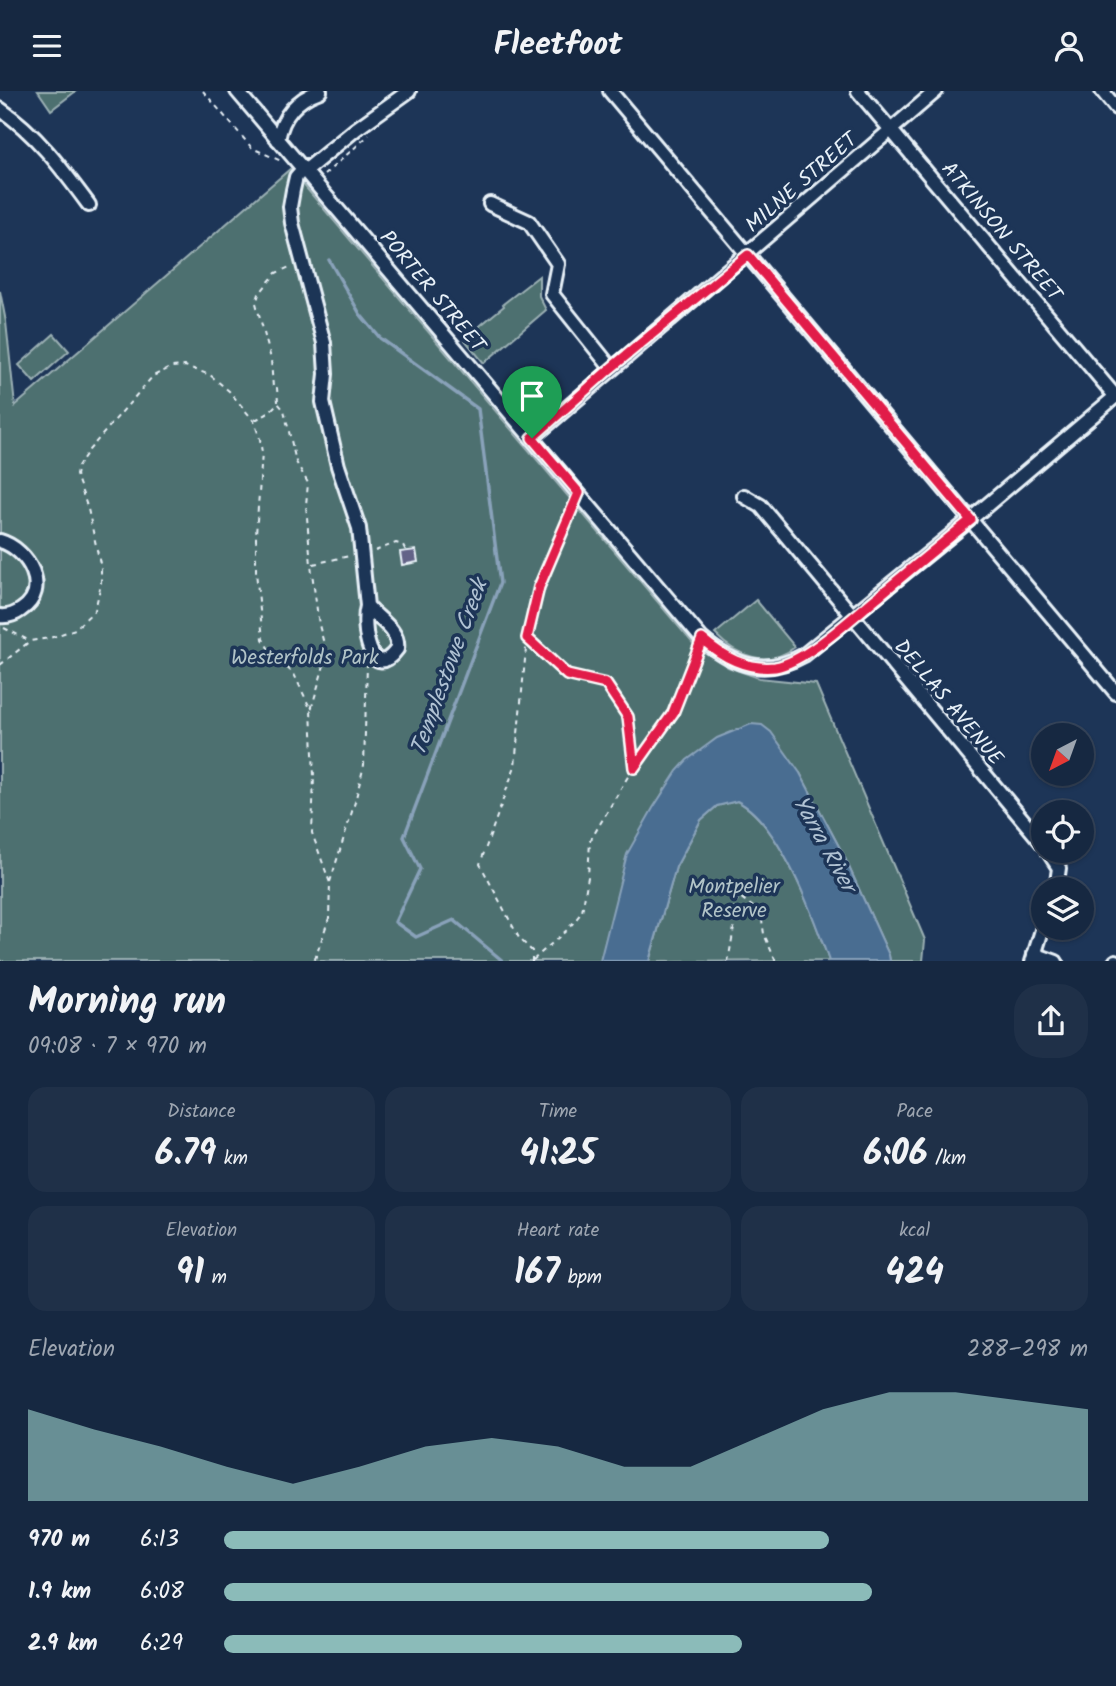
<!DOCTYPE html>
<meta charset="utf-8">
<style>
body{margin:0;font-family:Kalam,sans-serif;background:#1f3048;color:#f1f3f6;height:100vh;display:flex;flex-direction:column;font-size:26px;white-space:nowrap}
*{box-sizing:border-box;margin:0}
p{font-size:23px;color:#9ea6b1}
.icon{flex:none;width:38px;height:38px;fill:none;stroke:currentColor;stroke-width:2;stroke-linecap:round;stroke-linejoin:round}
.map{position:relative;height:870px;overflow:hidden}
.details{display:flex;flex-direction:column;background:#162841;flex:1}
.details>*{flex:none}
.needle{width:46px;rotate:221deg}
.buttons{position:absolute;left:1031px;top:632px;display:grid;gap:14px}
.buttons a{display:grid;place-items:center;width:63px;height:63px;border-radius:50%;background:#162841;box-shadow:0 2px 5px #0004,0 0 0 2px #35445a;font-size:35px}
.pin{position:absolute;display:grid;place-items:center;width:60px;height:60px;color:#fff;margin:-72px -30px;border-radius:50% 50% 50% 0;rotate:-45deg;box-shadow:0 0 7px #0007}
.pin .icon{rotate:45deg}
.round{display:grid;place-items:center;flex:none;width:74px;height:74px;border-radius:28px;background:#1f3048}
.summary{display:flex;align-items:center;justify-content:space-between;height:119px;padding:0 28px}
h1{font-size:38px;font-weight:700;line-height:52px}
.metrics{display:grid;grid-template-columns:repeat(3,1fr);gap:10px;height:119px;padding:7px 28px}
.metrics div{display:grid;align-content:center;border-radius:18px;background:#1f3048;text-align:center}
.metrics b{font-size:35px;font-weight:700}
.metrics small{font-size:19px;font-weight:400}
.metrics p{font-size:19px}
.chart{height:196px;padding:14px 28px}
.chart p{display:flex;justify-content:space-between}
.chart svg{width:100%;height:126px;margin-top:7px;fill:#8bbbb9;opacity:.7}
ul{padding:0 28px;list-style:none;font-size:23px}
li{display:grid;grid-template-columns:112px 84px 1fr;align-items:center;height:52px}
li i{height:18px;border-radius:9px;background:#8bbbb9}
header{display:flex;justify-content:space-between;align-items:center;height:91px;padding:0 28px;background:#162841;font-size:32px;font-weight:700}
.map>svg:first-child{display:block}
</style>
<header><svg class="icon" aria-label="menu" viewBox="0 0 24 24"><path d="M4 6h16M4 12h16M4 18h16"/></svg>Fleetfoot<svg class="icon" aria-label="person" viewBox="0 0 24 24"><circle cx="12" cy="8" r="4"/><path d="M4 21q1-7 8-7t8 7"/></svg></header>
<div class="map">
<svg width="1116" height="871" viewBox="0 0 1116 871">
<rect width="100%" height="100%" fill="#1d3557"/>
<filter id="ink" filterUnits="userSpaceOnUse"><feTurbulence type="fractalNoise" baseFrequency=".0143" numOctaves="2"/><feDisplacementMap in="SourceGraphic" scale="14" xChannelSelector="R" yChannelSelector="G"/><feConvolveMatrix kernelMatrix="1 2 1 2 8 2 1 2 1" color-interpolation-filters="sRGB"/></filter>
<g filter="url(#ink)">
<path fill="#4e6f6f" stroke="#9bb0b4" stroke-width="2" d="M38 0H76L51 19Z
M290 78 696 556 728 576 759 587 816 593 925 849 923 870H890L889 864 843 763 800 682 665 698 626 767 607 870H0V200L6 231 15 315Z
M539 185V205L546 219 484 272 464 248 504 215 503 213Z
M54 243 69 260 34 291 19 274Z
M756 509 795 556C768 577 737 566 715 543Z
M737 710C780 732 814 826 829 870L649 871 676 776 701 729 717 715Z"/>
<path fill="#4a6d91" stroke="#89a2ba" stroke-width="2" d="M751 633 762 634 771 641 800 682 843 763 889 864 890 870H829C814 827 780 731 737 710L717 715 701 729 676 776 649 870H600L627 763 653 717 677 680 687 669 717 647Z"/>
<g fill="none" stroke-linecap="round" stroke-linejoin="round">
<path stroke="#89a2ba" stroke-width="3.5" d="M329 169 360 223 380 247 478 318 500 492 404 746 420 778 395 831 416 846 454 829 504 871"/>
</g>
<path fill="#636488" stroke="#e8f1f8" stroke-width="2" d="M416 459 418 471 402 474 400 461Z"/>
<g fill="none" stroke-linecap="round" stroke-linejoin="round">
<g stroke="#e8f1f8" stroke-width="18">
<path id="minor" d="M237 0 702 548C734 575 765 586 804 564L966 432 1116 305
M610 0 1116 602
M858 0 1116 306
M1102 0 1116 17
M0 18C37 43 63 79 89 114
M278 49C282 25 297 8 320 0
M303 78 296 86 293 99 290 116 292 132 324 252 326 283 323 311 338 375 359 437 367 515C361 536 371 594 397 558 400 539 378 528 367 515
M305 80 356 38 409 0
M490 113 529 131 558 173 552 203 611 277
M532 347 936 0
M744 405 761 415 1043 753
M0 450C28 458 52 499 21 519 14 524 8 526 0 525
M1048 760 1059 777 1056 798
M1034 863 1056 871
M1032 871 1043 836
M1115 871 1116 870"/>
</g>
<path stroke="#e8f1f8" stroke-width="2" stroke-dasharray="5 5" stroke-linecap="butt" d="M203 0 252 57 281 70
M324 84 369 44
M278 311 277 297H273L271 268 256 212 259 203 276 182 292 175
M255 329 267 323 278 312 284 319 296 371 308 392 306 414 311 474 319 534 327 564 311 619
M375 460 396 452 403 454 406 460
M313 473 349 465
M4 537 30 550
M528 548 567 584 605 593 628 626 633 677
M0 574 30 550 50 547 75 538 95 519 101 493V477L88 418 76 384 78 375 89 359 153 285 172 276 185 275 210 284 229 300 254 330 260 348 262 362 256 443V481L263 548 271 562 294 583 311 619 314 685 312 742 330 792 329 827 314 871
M330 791 355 711 364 674 367 574
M533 869 568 838 582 821 588 786 590 750 633 677 673 622 698 559
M532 871V860L519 847 480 773 515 675 527 547 539 496 573 416
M728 871 735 831 734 812 740 806 761 822 764 843 776 871"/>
<use href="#minor" stroke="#1d3557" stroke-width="12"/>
</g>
</g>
<g fill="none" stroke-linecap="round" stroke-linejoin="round" filter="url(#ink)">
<g stroke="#fff" stroke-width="14">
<path id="route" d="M748 164 971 429C940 454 910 479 880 504 854 525 806 571 775 576 746 579 723 566 702 548L673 622 634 677 628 626 606 593 567 584 527 547 539 496 579 402 532 347 611 277Z"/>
</g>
<use href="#route" stroke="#e11d48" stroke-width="9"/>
</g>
<g text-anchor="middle" stroke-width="7" stroke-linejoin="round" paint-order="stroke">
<g font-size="21" fill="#e8f1f8" stroke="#1d3557">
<text transform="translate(801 91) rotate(-41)" y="7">MILNE STREET</text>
<text transform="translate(1002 140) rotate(50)" y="7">ATKINSON STREET</text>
<text transform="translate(433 200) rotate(50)" y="7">PORTER STREET</text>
<text transform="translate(949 611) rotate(50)" y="7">DELLAS AVENUE</text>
</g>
<g font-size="21" fill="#b2c4c8" stroke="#1d3557">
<text x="305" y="573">Westerfolds Park</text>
<text x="734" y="802">Montpelier<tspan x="734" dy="24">Reserve</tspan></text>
</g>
<g font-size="23" font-style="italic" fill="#b1c3d4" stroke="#1d3557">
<text transform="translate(448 576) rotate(-70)" y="8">Templestowe Creek</text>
<text transform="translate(825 752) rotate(61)" y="8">Yarra River</text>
</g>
</g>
</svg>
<div class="buttons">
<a><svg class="needle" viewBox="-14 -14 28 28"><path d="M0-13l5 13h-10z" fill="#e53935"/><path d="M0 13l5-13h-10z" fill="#9ea6b1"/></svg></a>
<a><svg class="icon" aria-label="locate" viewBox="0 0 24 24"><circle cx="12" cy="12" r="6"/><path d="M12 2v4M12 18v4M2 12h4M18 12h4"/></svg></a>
<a><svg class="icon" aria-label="layers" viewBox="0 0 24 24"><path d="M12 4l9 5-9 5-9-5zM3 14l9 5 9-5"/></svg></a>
</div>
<div class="pin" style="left:532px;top:347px;background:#1e9e55"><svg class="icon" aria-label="arrive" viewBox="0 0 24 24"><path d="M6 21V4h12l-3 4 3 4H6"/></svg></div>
</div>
<section class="details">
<div class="summary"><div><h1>Morning run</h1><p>09:08 · 7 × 970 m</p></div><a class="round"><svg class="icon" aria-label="share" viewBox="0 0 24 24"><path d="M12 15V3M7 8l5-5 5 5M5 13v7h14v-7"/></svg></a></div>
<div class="metrics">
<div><p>Distance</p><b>6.79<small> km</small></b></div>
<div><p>Time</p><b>41:25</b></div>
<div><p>Pace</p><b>6:06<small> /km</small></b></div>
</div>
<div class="metrics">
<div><p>Elevation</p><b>91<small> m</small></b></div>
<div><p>Heart rate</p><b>167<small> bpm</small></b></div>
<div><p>kcal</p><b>424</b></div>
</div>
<div class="chart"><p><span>Elevation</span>288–298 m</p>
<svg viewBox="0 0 160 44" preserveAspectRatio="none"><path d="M0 44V12L10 19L20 25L30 32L40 38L50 32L60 25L70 22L80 25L90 32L100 32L110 22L120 12L130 6L140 6L150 9L160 12V44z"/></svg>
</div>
<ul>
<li><b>970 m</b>6:13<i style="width:70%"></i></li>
<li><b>1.9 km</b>6:08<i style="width:75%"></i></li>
<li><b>2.9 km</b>6:29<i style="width:60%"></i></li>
</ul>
</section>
